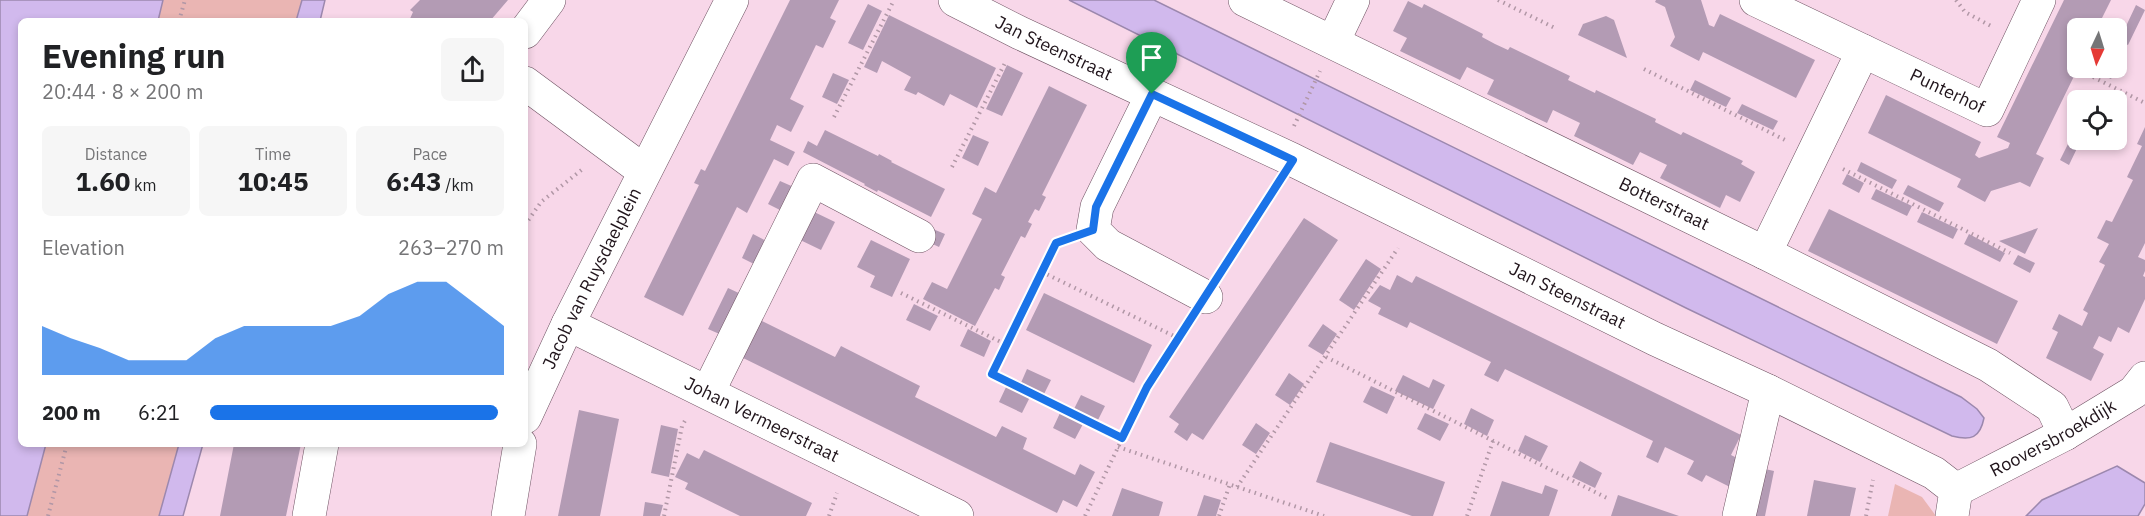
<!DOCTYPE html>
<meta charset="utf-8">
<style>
body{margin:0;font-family:"IBM Plex Sans",sans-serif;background:#f6f6f6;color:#202124;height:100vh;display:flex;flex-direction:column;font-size:22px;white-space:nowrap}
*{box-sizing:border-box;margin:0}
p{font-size:20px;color:#757577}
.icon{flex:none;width:33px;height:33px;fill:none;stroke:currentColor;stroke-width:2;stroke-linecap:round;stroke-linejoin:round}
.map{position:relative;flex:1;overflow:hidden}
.side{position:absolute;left:18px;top:18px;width:510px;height:429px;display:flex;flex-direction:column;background:#fff;border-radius:9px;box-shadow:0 3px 9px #0003}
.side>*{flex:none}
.needle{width:39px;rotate:184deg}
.buttons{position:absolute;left:2067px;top:18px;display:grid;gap:12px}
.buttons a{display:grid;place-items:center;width:60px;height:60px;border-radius:9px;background:#fff;box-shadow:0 3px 9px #0003;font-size:30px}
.pin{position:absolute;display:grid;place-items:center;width:51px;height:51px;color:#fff;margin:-62px -26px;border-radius:50% 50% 50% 0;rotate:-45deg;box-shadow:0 0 6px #0007}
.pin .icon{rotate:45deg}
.round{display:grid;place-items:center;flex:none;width:63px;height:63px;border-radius:9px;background:#f6f6f6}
.overview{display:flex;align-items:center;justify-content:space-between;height:102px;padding:0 24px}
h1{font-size:33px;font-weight:700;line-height:45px}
.stats{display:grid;grid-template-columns:repeat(3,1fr);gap:9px;height:102px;padding:6px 24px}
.stats div{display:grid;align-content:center;border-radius:9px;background:#f6f6f6;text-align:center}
.stats b{font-size:26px;font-weight:700}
.stats small{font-size:16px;font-weight:400}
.stats p{font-size:16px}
.chart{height:168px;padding:12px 24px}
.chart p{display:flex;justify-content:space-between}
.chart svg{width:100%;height:108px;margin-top:6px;fill:#1a73e8;opacity:.7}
ul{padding:0 24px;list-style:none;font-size:20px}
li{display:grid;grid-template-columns:96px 72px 1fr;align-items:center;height:45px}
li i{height:15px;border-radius:8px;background:#1a73e8}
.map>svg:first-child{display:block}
</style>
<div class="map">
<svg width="2145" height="516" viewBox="0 0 2145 516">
<rect width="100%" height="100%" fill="#f8d7e9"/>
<path fill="#eab5b3" d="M163 0H302L296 21H157Z
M43 444H179L159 516H24Z
M1895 484 1922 497 1936 516H1888Z"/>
<path fill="#d1b9ed" stroke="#9c88ae" stroke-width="1.5" d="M0 0H163L158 21H21V444H46L27 516H0Z
M302 0H325L320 21H296Z
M1069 0H1154L1961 397 1977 409 1984 418C1980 438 1971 441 1952 436L1686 308Z
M179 444H203L183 516H159Z
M2117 466 2145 483V504L2138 516H2026L2042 500Z"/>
<path fill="#b39bb4" d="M420 0H508L490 21H409L413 12 410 10Z
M790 0H839L830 18 836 21 823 48 816 45 790 99 804 106 791 132 777 125 770 140 795 152 788 166 774 159 747 213 737 207 683 316 644 297 698 187 699 185 694 183 701 169 705 171Z
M1656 0H1701L1709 25 1714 27 1720 14 1815 60 1796 98 1703 52 1699 61 1670 46 1675 37 1665 7 1655 2Z
M2064 0H2111L2097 28H2078V68L2036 154 2044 158 2030 187 2020 182 1991 191 1985 202 1957 187 1961 179 1868 133 1886 95 1981 142 1975 155 1979 158 2008 148 2010 143 1997 137Z
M1408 1 1422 8 1424 4 1483 34 1482 37 1495 44 1508 50 1510 47 1570 76 1568 80 1595 93 1596 90 1656 119 1655 122 1681 135 1683 132 1743 161 1741 164 1755 172 1740 202 1726 195 1720 208 1660 178 1667 165 1640 152 1633 165 1574 136 1580 123 1553 110 1547 123 1487 94 1494 80 1467 67 1460 80 1400 51 1407 38 1393 31Z
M868 4 882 11 863 50 848 43Z
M2136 5 2145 10 2128 45 2119 41Z
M889 15 996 68 977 108 950 94 944 106 918 92 916 95 904 90 911 77 882 61 877 73 864 67Z
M1606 16 1614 20 1627 58 1578 35 1583 24Z
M2116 60 2120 62 2111 79 2102 75 2105 68H2116Z
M1007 65 1023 73 1002 116 986 109Z
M833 73 849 80 837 104 822 97Z
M1695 80 1731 98 1726 107 1690 90Z
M1049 86 1087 105 1042 195 1046 197 1039 211 1035 209 1028 222 1032 224 1025 238 1021 236 1001 275 1005 277 999 290 995 288 975 326 923 299 932 282 947 289 982 219 972 214 985 187 996 193Z
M2094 90 2104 94 2101 100H2089Z
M1742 104 1778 121 1773 130 1737 113Z
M2078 124V140H2081L2069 165 2060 160Z
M2145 127V243L2138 257 2145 260V271L2143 276 2145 277V299L2129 333 2118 327 2111 342 2099 336 2093 348 2104 354 2091 381 2046 358 2058 332 2052 329 2059 314 2082 326 2088 313 2083 310 2105 265 2099 262 2109 244 2097 238 2106 220 2112 222 2133 180 2127 177 2142 146 2137 144Z
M825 130 878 156 879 154 892 161 891 162 945 189 931 217 878 190 877 192 864 185 865 184 803 152 808 141 817 146Z
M973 135 989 142 978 166 962 158Z
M1861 162 1897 180 1892 189 1857 171Z
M1847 174 1864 183 1859 193 1842 184Z
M780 181 796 188 784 212 768 204Z
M1908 185 1944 203 1939 212 1903 194Z
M1876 189 1912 206 1907 216 1871 199Z
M808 209 835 222 821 250 794 237Z
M1829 209 2018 301 1997 344 1808 251Z
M1922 212 1958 229 1953 239 1917 222Z
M1304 218 1338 240 1203 440 1192 433 1187 441 1174 432 1179 424 1169 417Z
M928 227 945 234 939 247 922 239Z
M2038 228 2025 254 1999 241 2018 235Z
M753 234 770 243 758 266 742 258Z
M1969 234 2005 253 2000 262 1964 244Z
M871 240 910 259 892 297 870 287 875 276 857 267Z
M2018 255 2035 263 2030 273 2013 264Z
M1366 259 1381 269 1354 310 1339 300Z
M1397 275 1412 283 1416 276 1741 435 1731 455 1741 460 1734 489 1706 475 1702 482 1687 474 1694 461 1665 447 1658 463 1646 457 1653 441 1505 369 1498 382 1484 375 1491 362 1410 322 1407 328 1378 314 1381 308 1368 301 1380 285 1390 290Z
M728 288 743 295 724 336 708 329Z
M1044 293 1152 345 1134 383 1026 330Z
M914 304 938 316 930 331 906 320Z
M756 318 835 357 841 346 920 386 915 397 996 437 1002 426 1027 438 1023 449 1075 475 1080 464 1095 472 1077 507 1063 500 1057 513 737 355Z
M1323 324 1337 334 1323 355 1308 346Z
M968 329 991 341 984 357 960 346Z
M1027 369 1051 380 1043 396 1020 385Z
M1289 373 1304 384 1290 405 1275 395Z
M1403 375 1429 388 1433 379 1445 385 1433 409 1395 391Z
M1007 385 1030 397 1022 413 999 402Z
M1371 386 1395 397 1387 414 1363 402Z
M1081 395 1105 406 1097 422 1073 411Z
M1471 408 1494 420 1487 436 1464 424Z
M579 410 619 419 600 516H558Z
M1060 413 1083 424 1075 439 1053 428Z
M1425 413 1449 424 1440 441 1417 429Z
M1256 423 1270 433 1256 454 1242 445Z
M661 425 678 429 669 477 651 473Z
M1525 435 1548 446 1540 462 1518 451Z
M1330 442 1445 482 1433 516H1412L1316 482Z
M234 444H301L286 516H220Z
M704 450 812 503 806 516H740L685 489 688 483 675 477 687 453 699 459Z
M1580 461 1602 473 1595 488 1572 477Z
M1756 467 1774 471 1765 516H1747Z
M1814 480 1856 488 1850 516H1807Z
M1502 481 1542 494 1545 485 1558 490 1549 516H1490Z
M1122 488 1163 502 1159 516H1112Z
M1204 495 1221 500 1216 516H1197Z
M1618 495 1679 516H1611Z
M645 502 663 505 660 516H643Z"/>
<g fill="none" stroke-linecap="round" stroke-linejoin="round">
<g stroke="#6e5262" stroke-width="34">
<g id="minor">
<path id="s1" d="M955 0 1020 33 1293 160 1655 339 1768 391 1934 473 1956 490 1952 516"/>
<path id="s2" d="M1245 0 1765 253 1988 365 2052 407 2065 434"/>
<path id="s3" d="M1756 0 1987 110 2039 0"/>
<path d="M525 32 549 0"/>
<path d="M1333 42 1353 0"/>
<path d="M525 83 644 171"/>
<path d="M1152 95 1097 207 1093 230 1108 245 1206 297"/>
<path d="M1765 253 1863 51"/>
<path id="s4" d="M568 324 957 516"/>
<path d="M708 392 813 180 919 236"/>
<path id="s5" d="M525 417 568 324 732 0"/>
<path id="s6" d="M1956 490 2065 434 2134 392 2145 378"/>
<path d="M309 516 322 444"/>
<path d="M508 516 520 444"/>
<path d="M1739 516 1768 391"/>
</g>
</g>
<path stroke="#b197a6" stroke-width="4" stroke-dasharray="1.5 4.5" stroke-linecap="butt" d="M1498 0 1555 28
M1956 0 1965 12 1991 26
M179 21 185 0
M1644 69 1785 140
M2077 69 2145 103
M834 117 894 0
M1294 126 1320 71
M952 167 1006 61
M1843 169 2010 253
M525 225 541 202 584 168
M1064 240 1056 243 992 374 1122 438
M1223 270 1275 188
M1042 272 1178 338
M901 293 1007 345
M1326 357 1607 498
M1118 447 1324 516
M1237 487 1398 248
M48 516 67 444
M664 516 682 426 686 419
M829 516 837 493
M1085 516 1147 387 1187 325
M1219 516 1230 484
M1467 516 1493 441
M1866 516 1873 480"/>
<use href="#minor" stroke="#fff" stroke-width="33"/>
</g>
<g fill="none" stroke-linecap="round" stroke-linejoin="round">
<g stroke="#fff" stroke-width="12">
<path id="route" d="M1152 94 1293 160 1147 387 1122 438 992 374 1056 243 1093 230 1096 207Z"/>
</g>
<use href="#route" stroke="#1a73e8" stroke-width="8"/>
</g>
<g text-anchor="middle" stroke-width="6" stroke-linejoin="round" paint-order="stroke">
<g font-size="18" fill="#20141b" stroke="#fff">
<text dy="6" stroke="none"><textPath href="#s1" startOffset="110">Jan Steenstraat</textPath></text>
<text dy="6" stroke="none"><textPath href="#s3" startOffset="212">Punterhof</textPath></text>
<text dy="6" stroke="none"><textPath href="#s2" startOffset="466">Botterstraat</textPath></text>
<text dy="6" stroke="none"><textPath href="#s5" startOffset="154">Jacob van Ruysdaelplein</textPath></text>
<text dy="6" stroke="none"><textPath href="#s1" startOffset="680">Jan Steenstraat</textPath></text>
<text dy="6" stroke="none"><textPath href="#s4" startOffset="216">Johan Vermeerstraat</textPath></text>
<text dy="6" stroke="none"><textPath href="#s6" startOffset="110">Rooversbroekdijk</textPath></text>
</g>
</g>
</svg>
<div class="buttons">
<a><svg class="needle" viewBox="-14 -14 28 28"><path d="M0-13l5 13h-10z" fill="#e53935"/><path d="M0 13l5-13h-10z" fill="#757577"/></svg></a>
<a><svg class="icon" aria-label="locate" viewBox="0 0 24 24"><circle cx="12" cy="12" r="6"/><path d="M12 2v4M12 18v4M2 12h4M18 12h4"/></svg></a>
</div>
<div class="pin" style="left:1152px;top:94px;background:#1e9e55"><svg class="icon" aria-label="arrive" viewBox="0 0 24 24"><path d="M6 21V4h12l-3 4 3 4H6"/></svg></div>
<section class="side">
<div class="overview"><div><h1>Evening run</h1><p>20:44 · 8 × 200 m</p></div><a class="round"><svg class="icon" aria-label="share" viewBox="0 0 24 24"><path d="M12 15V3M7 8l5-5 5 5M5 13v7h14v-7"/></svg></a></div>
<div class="stats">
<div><p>Distance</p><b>1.60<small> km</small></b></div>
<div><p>Time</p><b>10:45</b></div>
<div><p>Pace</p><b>6:43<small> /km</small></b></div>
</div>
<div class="chart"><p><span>Elevation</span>263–270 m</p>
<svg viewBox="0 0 160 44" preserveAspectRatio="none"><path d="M0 44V24L10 29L20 33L30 38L40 38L50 38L60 29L70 24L80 24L90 24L100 24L110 20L120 11L130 6L140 6L150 15L160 24V44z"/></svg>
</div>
<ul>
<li><b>200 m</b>6:21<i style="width:98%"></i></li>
</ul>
</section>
</div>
